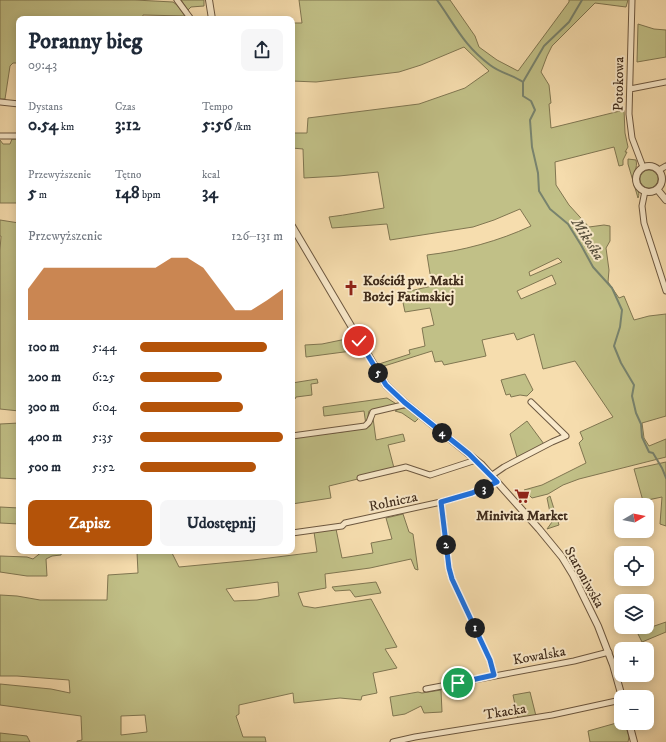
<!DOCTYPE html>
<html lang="pl">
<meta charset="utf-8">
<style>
body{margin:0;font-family:"IM FELL DW Pica",serif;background:#f6f6f7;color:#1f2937;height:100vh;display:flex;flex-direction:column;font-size:15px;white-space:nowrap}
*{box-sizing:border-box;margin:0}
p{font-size:13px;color:#747a83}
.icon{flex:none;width:22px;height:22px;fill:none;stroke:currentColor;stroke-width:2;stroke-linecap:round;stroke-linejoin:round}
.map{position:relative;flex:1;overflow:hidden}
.details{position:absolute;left:16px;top:16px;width:279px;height:538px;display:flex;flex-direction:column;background:#fff;border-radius:8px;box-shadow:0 2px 10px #0003}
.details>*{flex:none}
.needle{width:26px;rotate:80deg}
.tools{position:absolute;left:614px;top:498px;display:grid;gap:8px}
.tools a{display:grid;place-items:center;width:40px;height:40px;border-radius:8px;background:#fff;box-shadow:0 2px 10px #0003;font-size:20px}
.pin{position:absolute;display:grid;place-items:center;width:34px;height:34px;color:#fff;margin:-17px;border:2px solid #fff;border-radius:50%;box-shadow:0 1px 4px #0007}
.km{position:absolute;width:20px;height:20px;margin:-10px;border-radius:50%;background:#222;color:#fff;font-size:11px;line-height:20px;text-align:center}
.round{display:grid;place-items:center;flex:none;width:42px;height:42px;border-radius:8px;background:#f6f6f7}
.headline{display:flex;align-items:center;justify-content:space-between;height:68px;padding:0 12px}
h1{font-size:22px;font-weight:700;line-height:30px}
.stats{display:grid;grid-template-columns:repeat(3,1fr);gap:6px;height:68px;padding:4px 12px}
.stats div{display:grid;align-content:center}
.stats b{font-size:17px;font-weight:700}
.stats small{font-size:11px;font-weight:400}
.stats p{font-size:11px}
.chart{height:112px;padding:8px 12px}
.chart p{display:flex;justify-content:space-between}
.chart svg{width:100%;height:72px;margin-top:4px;fill:#b45309;opacity:.7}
.button{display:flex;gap:8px;margin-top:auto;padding:8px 12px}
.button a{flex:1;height:46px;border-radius:8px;background:#b45309;color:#fff;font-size:16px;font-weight:700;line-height:46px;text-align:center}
.button a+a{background:#f6f6f7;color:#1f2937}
ul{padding:0 12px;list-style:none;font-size:13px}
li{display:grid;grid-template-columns:64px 48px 1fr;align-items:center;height:30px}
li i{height:10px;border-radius:5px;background:#b45309}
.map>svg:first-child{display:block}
</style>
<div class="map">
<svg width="666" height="742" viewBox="0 0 666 742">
<rect width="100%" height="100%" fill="#f6ddae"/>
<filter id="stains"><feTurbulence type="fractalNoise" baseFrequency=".005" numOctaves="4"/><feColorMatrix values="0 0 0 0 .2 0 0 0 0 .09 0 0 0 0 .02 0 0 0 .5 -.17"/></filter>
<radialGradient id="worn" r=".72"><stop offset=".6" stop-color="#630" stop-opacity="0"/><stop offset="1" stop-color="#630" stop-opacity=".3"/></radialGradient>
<path fill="#c1c087" stroke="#807651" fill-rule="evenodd" d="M0 0H135L173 2 177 5 185 16 143 15 142 19H19V63H13L10 66 5 99H0Z
M181 0H204V6L191 7 188 10Z
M299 0H450L475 36 479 47 497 60 518 71 569 2V0H628L626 7 595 3 552 46 547 56 541 72 549 85 551 103 549 104 551 128 624 110 625 133 628 147 625 152H627L623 160V165L619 166 614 147 555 162 556 185 569 205 589 227 604 225 610 226V241L606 248 609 270 608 282 619 298 624 296 634 320 649 316 666 314V416L642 423 644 438 649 446 666 439V457L579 479 563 485 548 494 532 498 524 490 542 485 586 463 579 443 583 439 580 432 613 417 575 361 543 369 534 334 517 340 514 333 482 340 486 356 444 365 442 361 435 362 432 351 381 367 379 364 410 354 409 350 425 346 422 328 434 325 430 308 405 312 401 293 432 286 427 255C462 251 499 241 531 226L520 209 494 220 473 227 390 240 387 224 332 228 329 217C347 215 365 211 384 208L378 172 339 176 304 178 303 149 292 148V133H307L308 118 419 104 465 88 489 71 464 47 421 65 399 72 316 82 292 81V23H302ZM558 258 562 262 530 276 529 272ZM552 275 556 284 521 299 517 291Z
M638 24 654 29 666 30V57L637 62Z
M12 139H19V203H0V140L3 144H10Z
M628 159 636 160C638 168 633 173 634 180 635 187 641 191 638 198L628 164Z
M640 179a9 9 0 1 1 18 0a9 9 0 1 1-18 0Z
M0 220 19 223V411L0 409V250L1 236H0Z
M351 338 359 350 306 357 305 345 322 344Z
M525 374 533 390 527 396 520 395 511 397 510 394 506 395 501 380Z
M317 379 318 383 311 384 312 395 296 397 295 399H292V383Z
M387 398 398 405 369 411 366 425 364 411 324 416 323 407Z
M406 408 419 418 415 422 402 413 395 411 399 409Z
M373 418 376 440 403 434 405 441 388 445 394 468 358 476V479L329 486 331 498 292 504V438L341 432 366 428 370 426Z
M527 421 544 444 517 457 510 434Z
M19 423V479L0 478V424Z
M666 462V526L660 524 662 497 643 501 634 469Z
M550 496 559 525 547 529 552 522 547 498Z
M0 507 19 508V524L0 523Z
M403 514 409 532 413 534 418 570 415 569 411 559 370 568 325 574 326 588 298 593 303 606 315 608 371 599 397 647 385 649 397 668 373 673 377 693 362 696 361 700 340 698 294 703 293 693 239 705V714L236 716 243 737H265L266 742H77V741L82 740 81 716 0 705V684L51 689 70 693 69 680 17 676H0V595L17 596 40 600H107L108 575 138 573 137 552 171 551 179 567 253 560 317 552 314 532 336 529 342 558 373 553 371 543 392 539 386 518ZM278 582 279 596 257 600 234 601 226 589ZM145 715 147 732 121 735V716Z
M43 551H62L61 555 52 556 46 559 47 576H27L0 572V556L27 557 33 559Z
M376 582 381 593 355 597 350 590 335 591 332 587Z
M666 622V632L642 642 637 632Z
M441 690 442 712 424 713 421 706 405 714 393 716 390 697 418 692 422 693Z
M530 692 536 716 518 719 513 695Z
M616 706 621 708V723H625L629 737 628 742H590L588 731 620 722Z
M0 733 27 736 30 742H0Z"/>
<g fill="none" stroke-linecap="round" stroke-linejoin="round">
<path stroke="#78836e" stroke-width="2" d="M437 0C455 25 464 46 490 65 500 73 513 75 523 82
M582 0 569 22 544 46 523 82V96L531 101 535 110 530 120 532 147 538 173 539 191 550 209 568 224 581 245 593 267 612 288 622 310 620 327 614 346 621 363 634 385 632 396 636 413 641 424 642 437 649 452 653 453 662 468 666 478"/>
<g stroke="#6d5840" stroke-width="7">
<path id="minor" d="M177 0 191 19
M632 0 629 114 632 138 643 167
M630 89 666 82
M0 102 19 104
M0 136H19
M659 170 666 166
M645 191 642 206 644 223 666 291
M292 436 365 426 369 422 373 412 407 404
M491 476 504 467 552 442 566 436 531 402
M360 478 406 467 430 475 476 460
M441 502 449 568 452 579 490 660 494 675
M292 533 342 526 345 523 441 502 472 493 497 482
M426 689 574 661 609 652
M393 742 415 737 552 715 621 700"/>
</g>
<g stroke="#6d5840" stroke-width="8">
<path id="tertiary" d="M209 0 212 19
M636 179a13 13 0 1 1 26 0a13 13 0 1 1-26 0Z
M657 189 666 200
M292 226 386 385 404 402 481 464 539 529 562 557 573 575 598 626 613 665 622 697
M629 723 634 742"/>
</g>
<use href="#minor" stroke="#f9e9ca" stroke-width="5"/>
<use href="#tertiary" stroke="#f9e9ca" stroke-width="6"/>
</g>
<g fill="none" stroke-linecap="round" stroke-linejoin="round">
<g stroke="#fff" stroke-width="8">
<path id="route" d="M359 341 386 385 404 402 469 454 497 482 472 493 441 502 449 568 452 579 490 660 494 675 458 683"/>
</g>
<use href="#route" stroke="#1a73e8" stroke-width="5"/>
</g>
<defs>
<g id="church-bare" transform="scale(1.2)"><path d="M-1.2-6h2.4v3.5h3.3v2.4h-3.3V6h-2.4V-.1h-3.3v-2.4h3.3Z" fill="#8f2418" stroke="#f9e9ca" stroke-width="2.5" paint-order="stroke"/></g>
<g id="supermarket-bare" transform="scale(1.2)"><path d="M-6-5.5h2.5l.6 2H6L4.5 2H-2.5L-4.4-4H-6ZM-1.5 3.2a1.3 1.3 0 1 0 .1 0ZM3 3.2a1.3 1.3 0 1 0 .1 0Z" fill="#8f2418" stroke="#f9e9ca" stroke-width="2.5" paint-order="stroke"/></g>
</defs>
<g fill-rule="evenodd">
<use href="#church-bare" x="351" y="288"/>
<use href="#supermarket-bare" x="522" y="496"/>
</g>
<g text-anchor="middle" stroke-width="4" stroke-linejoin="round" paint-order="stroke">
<g font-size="14" fill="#3f2b1b" stroke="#f9e9ca">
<text transform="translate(618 84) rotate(-89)" y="5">Potokowa</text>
<text transform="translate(393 501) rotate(-12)" y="5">Rolnicza</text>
<text transform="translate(585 577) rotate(61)" y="5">Staroniwska</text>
<text transform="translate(539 655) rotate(-10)" y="5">Kowalska</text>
<text transform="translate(505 711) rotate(-9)" y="5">Tkacka</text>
</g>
<g font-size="14" font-weight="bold" fill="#3f2b1b" stroke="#f9e9ca" text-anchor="start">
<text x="363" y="285">Kościół pw. Matki<tspan x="363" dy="16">Bożej Fatimskiej</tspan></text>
<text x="522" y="520" text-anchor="middle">Minivita Market</text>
</g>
<g font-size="15" font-style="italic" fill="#57503e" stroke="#f9e9ca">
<text transform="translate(588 239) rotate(57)" y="5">Mikośka</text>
</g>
</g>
<rect width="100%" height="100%" filter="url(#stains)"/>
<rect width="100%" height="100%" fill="url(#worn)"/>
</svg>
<div class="tools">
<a><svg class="needle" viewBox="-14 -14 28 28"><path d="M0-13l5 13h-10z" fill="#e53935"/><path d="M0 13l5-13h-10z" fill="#747a83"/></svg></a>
<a><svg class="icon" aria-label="locate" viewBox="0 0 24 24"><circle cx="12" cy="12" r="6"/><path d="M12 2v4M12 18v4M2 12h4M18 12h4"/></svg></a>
<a><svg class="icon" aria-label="layers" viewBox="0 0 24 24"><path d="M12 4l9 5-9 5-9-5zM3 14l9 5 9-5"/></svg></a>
<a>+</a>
<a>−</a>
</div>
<div class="pin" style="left:458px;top:683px;background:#1e9e55"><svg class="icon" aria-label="arrive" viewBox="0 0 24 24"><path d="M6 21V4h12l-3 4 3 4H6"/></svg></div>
<div class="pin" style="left:359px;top:341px;background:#d93025"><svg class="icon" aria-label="check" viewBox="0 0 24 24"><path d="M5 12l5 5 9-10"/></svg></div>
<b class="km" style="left:475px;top:628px">1</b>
<b class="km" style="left:446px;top:545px">2</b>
<b class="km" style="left:484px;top:489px">3</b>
<b class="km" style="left:442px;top:433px">4</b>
<b class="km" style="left:378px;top:373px">5</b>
<section class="details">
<div class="headline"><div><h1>Poranny bieg</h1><p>09:43</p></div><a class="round"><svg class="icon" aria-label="share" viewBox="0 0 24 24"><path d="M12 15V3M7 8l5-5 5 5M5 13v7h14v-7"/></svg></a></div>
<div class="stats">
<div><p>Dystans</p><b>0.54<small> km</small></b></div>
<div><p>Czas</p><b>3:12</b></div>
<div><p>Tempo</p><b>5:56<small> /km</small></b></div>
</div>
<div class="stats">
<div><p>Przewyższenie</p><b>5<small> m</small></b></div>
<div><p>Tętno</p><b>148<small> bpm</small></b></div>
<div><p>kcal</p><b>34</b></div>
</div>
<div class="chart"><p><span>Przewyższenie</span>126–131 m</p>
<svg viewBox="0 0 160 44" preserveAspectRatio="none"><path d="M0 44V25L10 12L20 12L30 12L40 12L50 12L60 12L70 12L80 12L90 6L100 6L110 12L120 25L130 38L140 38L150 32L160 25V44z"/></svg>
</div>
<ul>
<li><b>100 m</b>5:44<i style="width:89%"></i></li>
<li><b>200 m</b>6:25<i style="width:57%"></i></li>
<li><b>300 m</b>6:04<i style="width:72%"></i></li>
<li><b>400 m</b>5:35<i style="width:100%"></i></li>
<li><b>500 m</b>5:52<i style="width:81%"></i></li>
</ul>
<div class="button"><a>Zapisz</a><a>Udostępnij</a></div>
</section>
</div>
